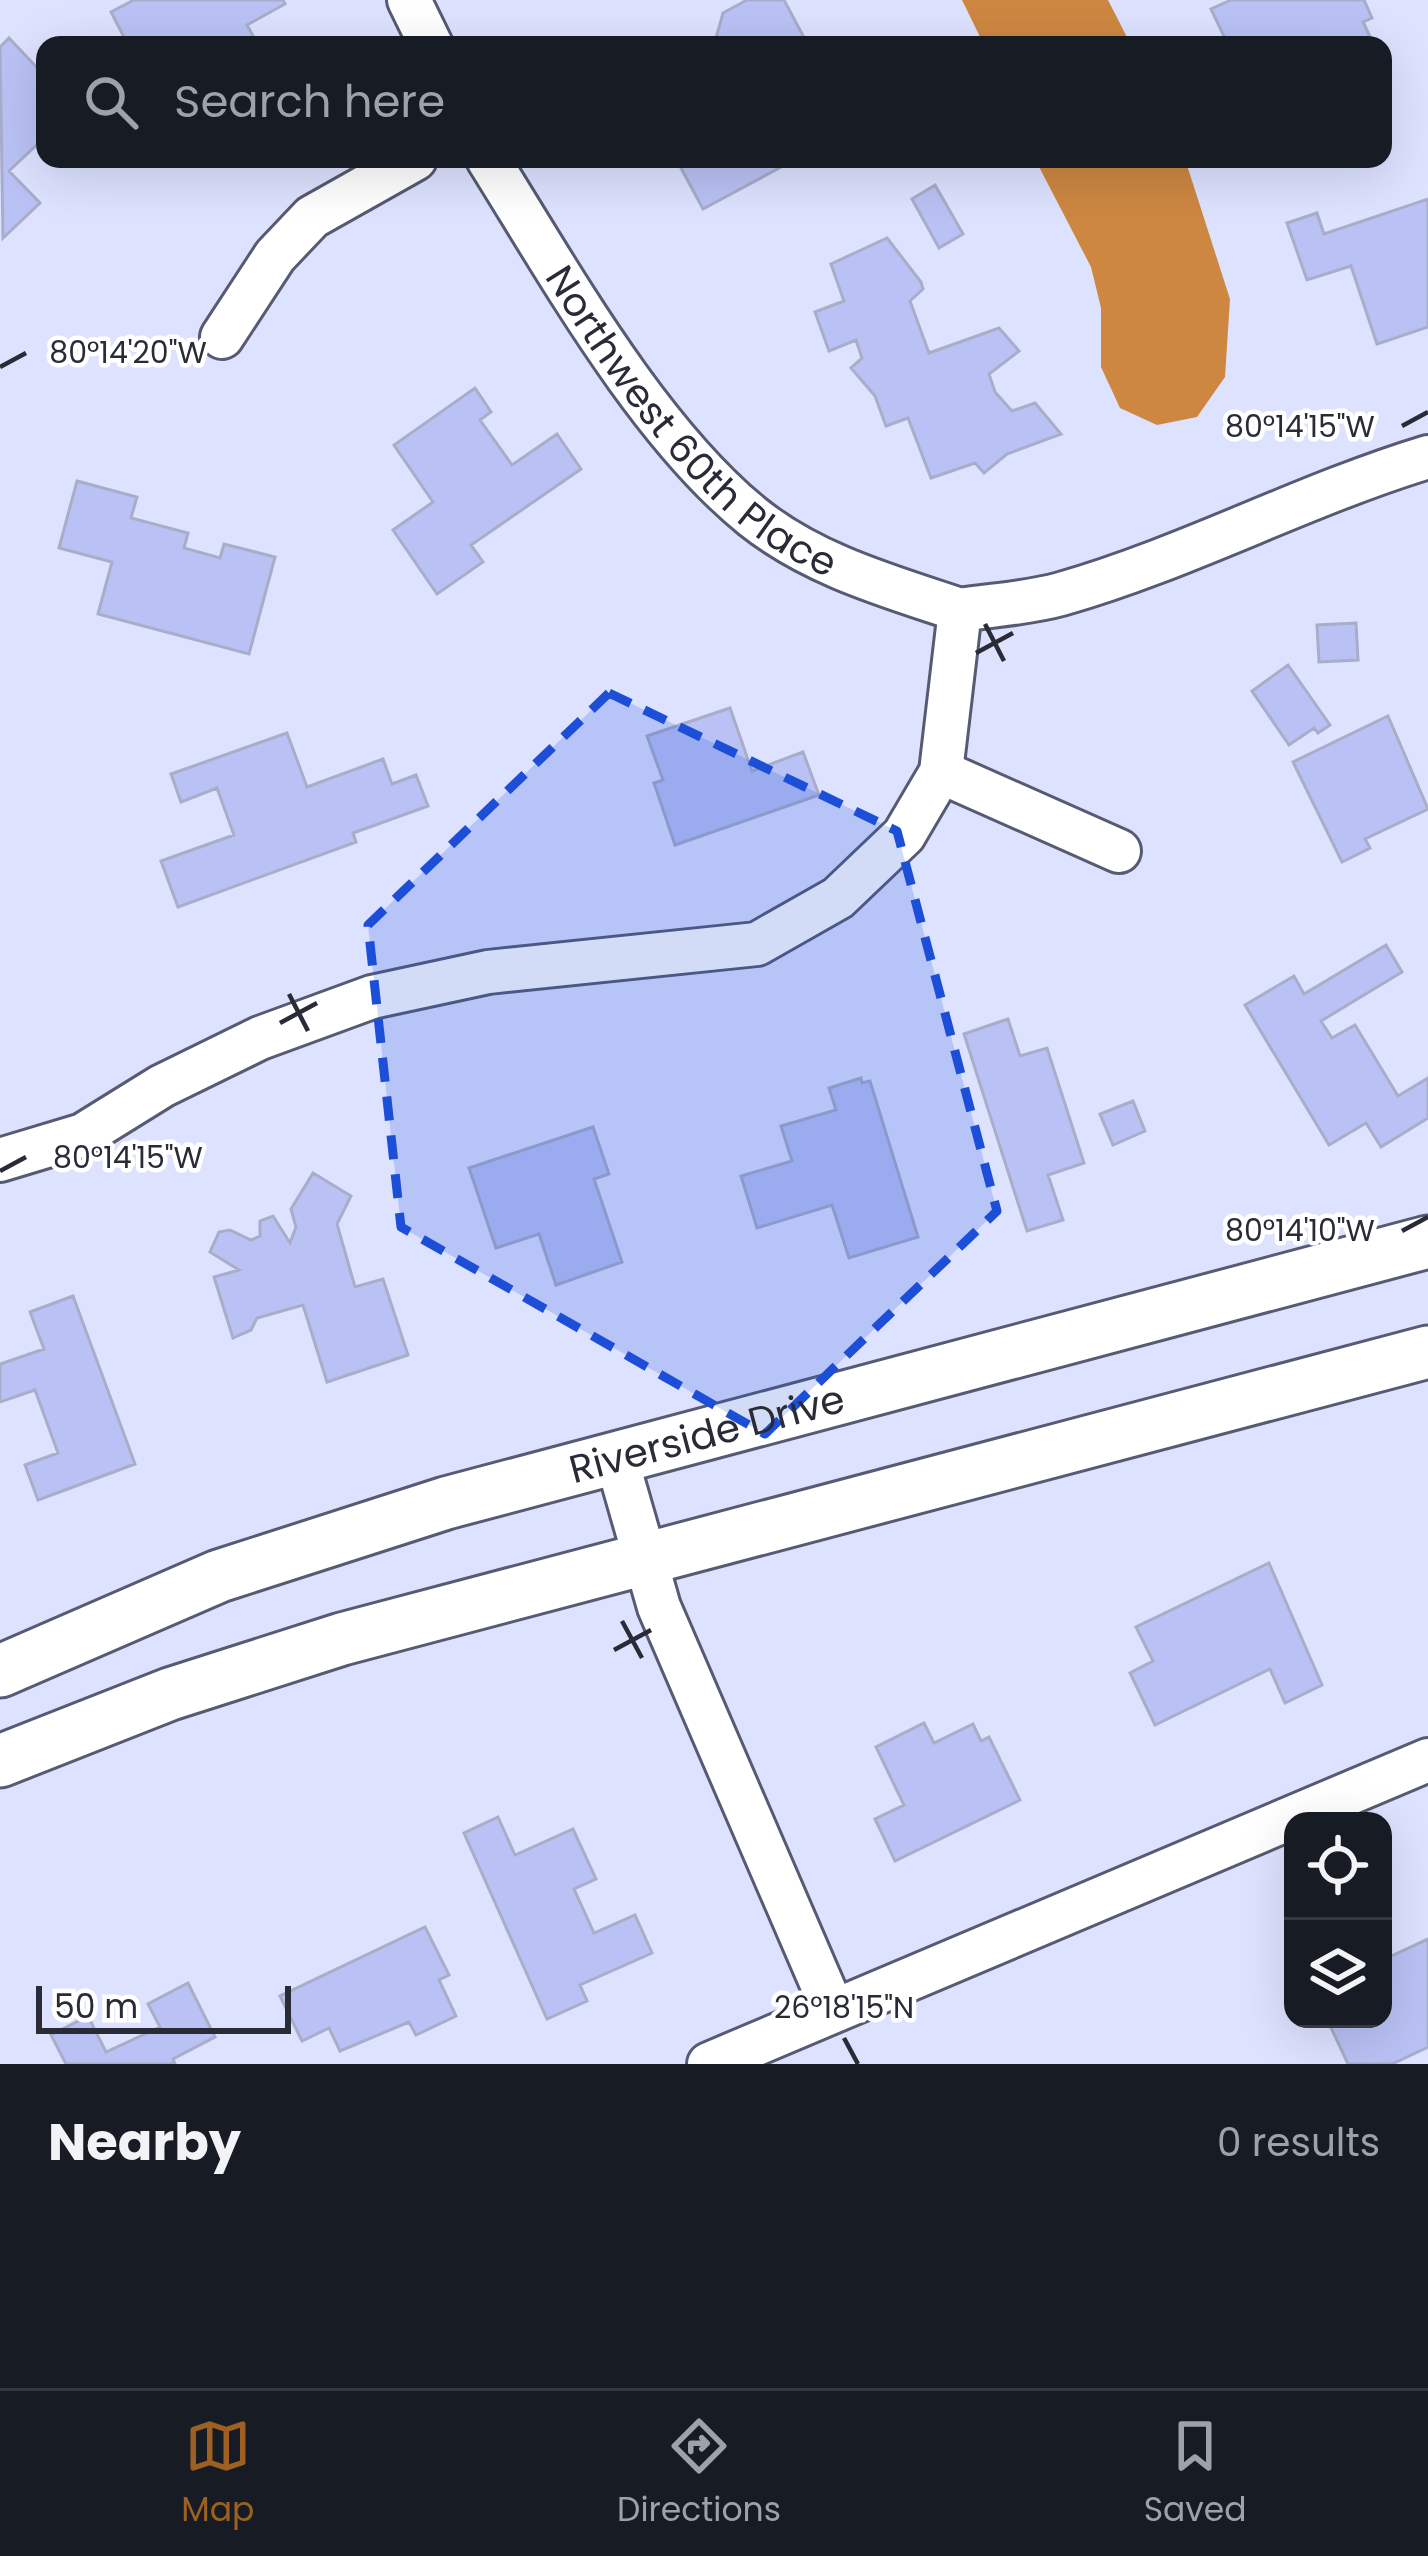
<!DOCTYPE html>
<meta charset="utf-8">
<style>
:root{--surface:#171b24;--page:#242831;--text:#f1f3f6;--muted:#9ea1a6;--line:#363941;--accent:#9c6122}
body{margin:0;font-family:Poppins,sans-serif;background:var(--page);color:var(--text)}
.controls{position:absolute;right:36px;bottom:36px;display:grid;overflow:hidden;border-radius:24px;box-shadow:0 12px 48px #0002}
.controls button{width:108px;height:108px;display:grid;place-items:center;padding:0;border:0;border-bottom:3px solid var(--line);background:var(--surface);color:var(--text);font:60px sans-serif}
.scale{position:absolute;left:36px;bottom:30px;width:255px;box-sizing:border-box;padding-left:12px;border:6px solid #292b36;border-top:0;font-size:33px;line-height:42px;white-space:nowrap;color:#292b36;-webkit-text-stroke:9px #fff;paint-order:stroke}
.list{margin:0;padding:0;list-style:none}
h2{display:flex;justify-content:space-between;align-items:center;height:156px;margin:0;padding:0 48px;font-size:51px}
h2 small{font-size:39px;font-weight:400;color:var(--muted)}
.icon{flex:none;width:66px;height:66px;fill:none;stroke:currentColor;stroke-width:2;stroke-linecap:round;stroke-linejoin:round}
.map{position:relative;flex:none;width:1428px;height:2064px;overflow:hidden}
.search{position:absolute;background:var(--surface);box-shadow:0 12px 48px #0002;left:36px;right:36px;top:36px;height:132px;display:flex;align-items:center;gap:30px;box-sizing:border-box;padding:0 42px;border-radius:24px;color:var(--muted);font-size:45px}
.sheet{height:324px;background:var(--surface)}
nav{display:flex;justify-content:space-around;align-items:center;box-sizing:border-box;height:168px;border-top:3px solid var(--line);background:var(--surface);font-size:33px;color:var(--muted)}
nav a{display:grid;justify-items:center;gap:6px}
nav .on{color:var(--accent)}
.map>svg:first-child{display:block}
.water{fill:#cd8741}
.building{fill:#bac2f5;stroke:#a8adc8;stroke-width:3}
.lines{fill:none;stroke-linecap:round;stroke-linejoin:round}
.minor-casing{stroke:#565a72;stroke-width:48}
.tertiary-casing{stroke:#565a72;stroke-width:57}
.minor{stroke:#fff;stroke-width:42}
.tertiary{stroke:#fff;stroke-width:51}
.marked{fill:#1d4ed8;fill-opacity:0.2;stroke:#1d4ed8;stroke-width:9;stroke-dasharray:24 15;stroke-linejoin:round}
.ticks{fill:none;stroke:#292b36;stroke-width:4.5}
.labels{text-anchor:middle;stroke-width:9;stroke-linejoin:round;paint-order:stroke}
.street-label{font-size:39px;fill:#292b36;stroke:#fff}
.ticks-label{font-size:30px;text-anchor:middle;fill:#292b36;stroke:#fff;stroke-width:9;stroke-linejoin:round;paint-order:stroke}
</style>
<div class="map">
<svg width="1428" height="2064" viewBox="0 0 1428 2064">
<rect width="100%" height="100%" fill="#dde2ff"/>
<path class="water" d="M962,0H1108L1131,45H984Z
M1035,159H1185L1230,299L1225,377L1197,417L1157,425L1120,408L1101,367V308L1091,267Z"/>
<path class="building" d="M134,0H283L285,4L247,25L258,45H128L111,12Z
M747,0H784L808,45H714L723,13Z
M1231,0H1364L1372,18L1363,22L1374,45H1228L1211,9Z
M9,38L45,76V137L9,171L40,203L3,238L0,47Z
M698,159H796L703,209L681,168Z
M935,185L963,234L939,248L912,199Z
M1428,199V327L1377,344L1351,266L1307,280L1287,223L1317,213L1324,234Z
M887,238L921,282L923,289L910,301L929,353L999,328L1019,351L989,374L995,392L1012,411L1035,403L1061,434L1007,454L984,473L975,463L931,478L908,418L886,426L875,396L851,368L862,358L856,340L829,351L815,312L844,301L831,264Z
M475,388L491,412L480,420L512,465L557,434L581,469L471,545L483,562L437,594L393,530L433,502L394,445Z
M77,481L137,497L131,518L188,533L184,548L220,558L224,544L275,557L249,654L98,614L112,562L59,548Z
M1356,623L1358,660L1319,662L1317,625Z
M1288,665L1330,725L1318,733L1314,728L1289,745L1252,691Z
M730,708L752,771L803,752L819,795L675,845L654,783L663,780L647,736Z
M1388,716L1428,809L1365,839L1370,848L1342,862L1293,762Z
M287,733L307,787L383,759L392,784L416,775L428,806L353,833L356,842L178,907L161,861L234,835L217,788L181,802L171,774Z
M1386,945L1402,972L1321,1021L1332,1038L1355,1025L1398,1096L1428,1078V1118L1381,1147L1366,1123L1329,1145L1245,1005L1294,976L1304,994Z
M1008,1019L1020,1056L1047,1048L1084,1163L1048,1175L1063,1220L1027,1231L964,1034Z
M861,1078L862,1083L870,1081L918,1237L849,1258L832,1205L757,1228L741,1176L792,1161L781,1126L836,1110L829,1088Z
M1133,1101L1145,1131L1113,1145L1100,1114Z
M593,1127L609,1174L594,1179L622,1262L556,1285L539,1234L496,1248L469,1168Z
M313,1173L351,1196L337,1224L355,1287L383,1279L408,1355L327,1382L303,1305L257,1318L251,1330L233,1338L214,1277L239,1270L210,1252L219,1232L230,1230L251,1240L260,1236V1221L273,1216L290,1243L296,1227L291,1209Z
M73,1296L135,1464L38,1500L25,1465L58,1453L35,1390L0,1402V1364L44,1349L30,1312Z
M1269,1563L1322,1685L1285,1703L1270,1669L1155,1725L1130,1673L1153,1661L1136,1627Z
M924,1723L934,1743L973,1724L981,1741L989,1737L1020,1800L895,1861L875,1819L904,1805L876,1747Z
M498,1817L515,1855L573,1829L596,1879L574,1889L594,1933L635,1915L652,1953L580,1985L587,2001L547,2019L464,1833Z
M425,1927L449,1975L439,1980L456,2016L416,2035L409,2022L340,2051L329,2028L302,2041L280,1996Z
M1428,1939V2047L1392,2064H1348L1327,2019H1383V1960Z
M188,1983L215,2037L173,2059L175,2064H66L51,2035L88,2016L106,2052L160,2027L148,2004Z"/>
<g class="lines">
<defs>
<g id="minor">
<path d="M409,0L431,45"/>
<path id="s1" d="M488,159C560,274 647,431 753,517C813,565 888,586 960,610"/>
<path d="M222,337L275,256L312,217L415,159"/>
<path d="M941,772L1119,851"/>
<path d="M0,1160L83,1135L162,1086L260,1038L372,997L488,972L757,944L838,898L904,835L941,772L960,610C993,605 1029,603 1061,594C1187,558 1303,495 1428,457"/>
<path d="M616,1457L659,1607L833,2010"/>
<path d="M709,2064L1428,1760"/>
</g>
<g id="tertiary">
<path id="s2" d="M0,1671L219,1576L446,1503L1428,1242"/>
<path d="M0,1761L170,1694L342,1639L1428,1352"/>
</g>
</defs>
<use href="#minor" class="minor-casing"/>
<use href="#tertiary" class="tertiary-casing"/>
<use href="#minor" class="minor"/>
<use href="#tertiary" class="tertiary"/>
</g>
<path class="marked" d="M609,693L897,831L997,1211L765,1434L401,1227L368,925Z"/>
<path class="ticks" d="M0,367L26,353M1402,426L1428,412M985,624L1004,661M976,653L1013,633M289,994L308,1031M280,1023L317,1003M0,1171L26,1157M1402,1231L1428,1217M622,1621L642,1658M614,1650L651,1630M844,2038L858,2064"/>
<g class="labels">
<g class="street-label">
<text dy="14" stroke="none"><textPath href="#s1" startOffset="336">Northwest 60th Place</textPath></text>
<text dy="14" stroke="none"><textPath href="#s2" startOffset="747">Riverside Drive</textPath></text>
</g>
</g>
<g class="ticks-label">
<text x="128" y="363">80°14'20"W</text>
<text x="1300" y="437">80°14'15"W</text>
<text x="128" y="1168">80°14'15"W</text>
<text x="1300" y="1241">80°14'10"W</text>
<text x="844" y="2018">26°18'15"N</text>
</g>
</svg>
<div class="controls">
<button><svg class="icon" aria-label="locate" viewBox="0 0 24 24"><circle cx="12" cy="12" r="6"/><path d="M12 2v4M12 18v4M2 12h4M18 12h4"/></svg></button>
<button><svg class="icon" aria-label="layers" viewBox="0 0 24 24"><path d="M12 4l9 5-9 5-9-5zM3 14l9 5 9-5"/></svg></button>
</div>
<div class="scale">50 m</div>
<div class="search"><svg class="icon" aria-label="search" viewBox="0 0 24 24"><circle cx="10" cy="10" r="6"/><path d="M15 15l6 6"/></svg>Search here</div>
</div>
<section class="sheet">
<h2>Nearby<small>0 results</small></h2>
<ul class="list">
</ul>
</section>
<nav>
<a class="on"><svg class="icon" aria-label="map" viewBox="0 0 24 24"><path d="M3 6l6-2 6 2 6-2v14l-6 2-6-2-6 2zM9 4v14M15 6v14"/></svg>Map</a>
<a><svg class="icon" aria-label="directions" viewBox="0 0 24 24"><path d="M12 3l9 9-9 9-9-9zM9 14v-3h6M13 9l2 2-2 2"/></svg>Directions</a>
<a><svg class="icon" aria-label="saved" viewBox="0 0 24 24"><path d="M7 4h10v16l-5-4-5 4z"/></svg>Saved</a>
</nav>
